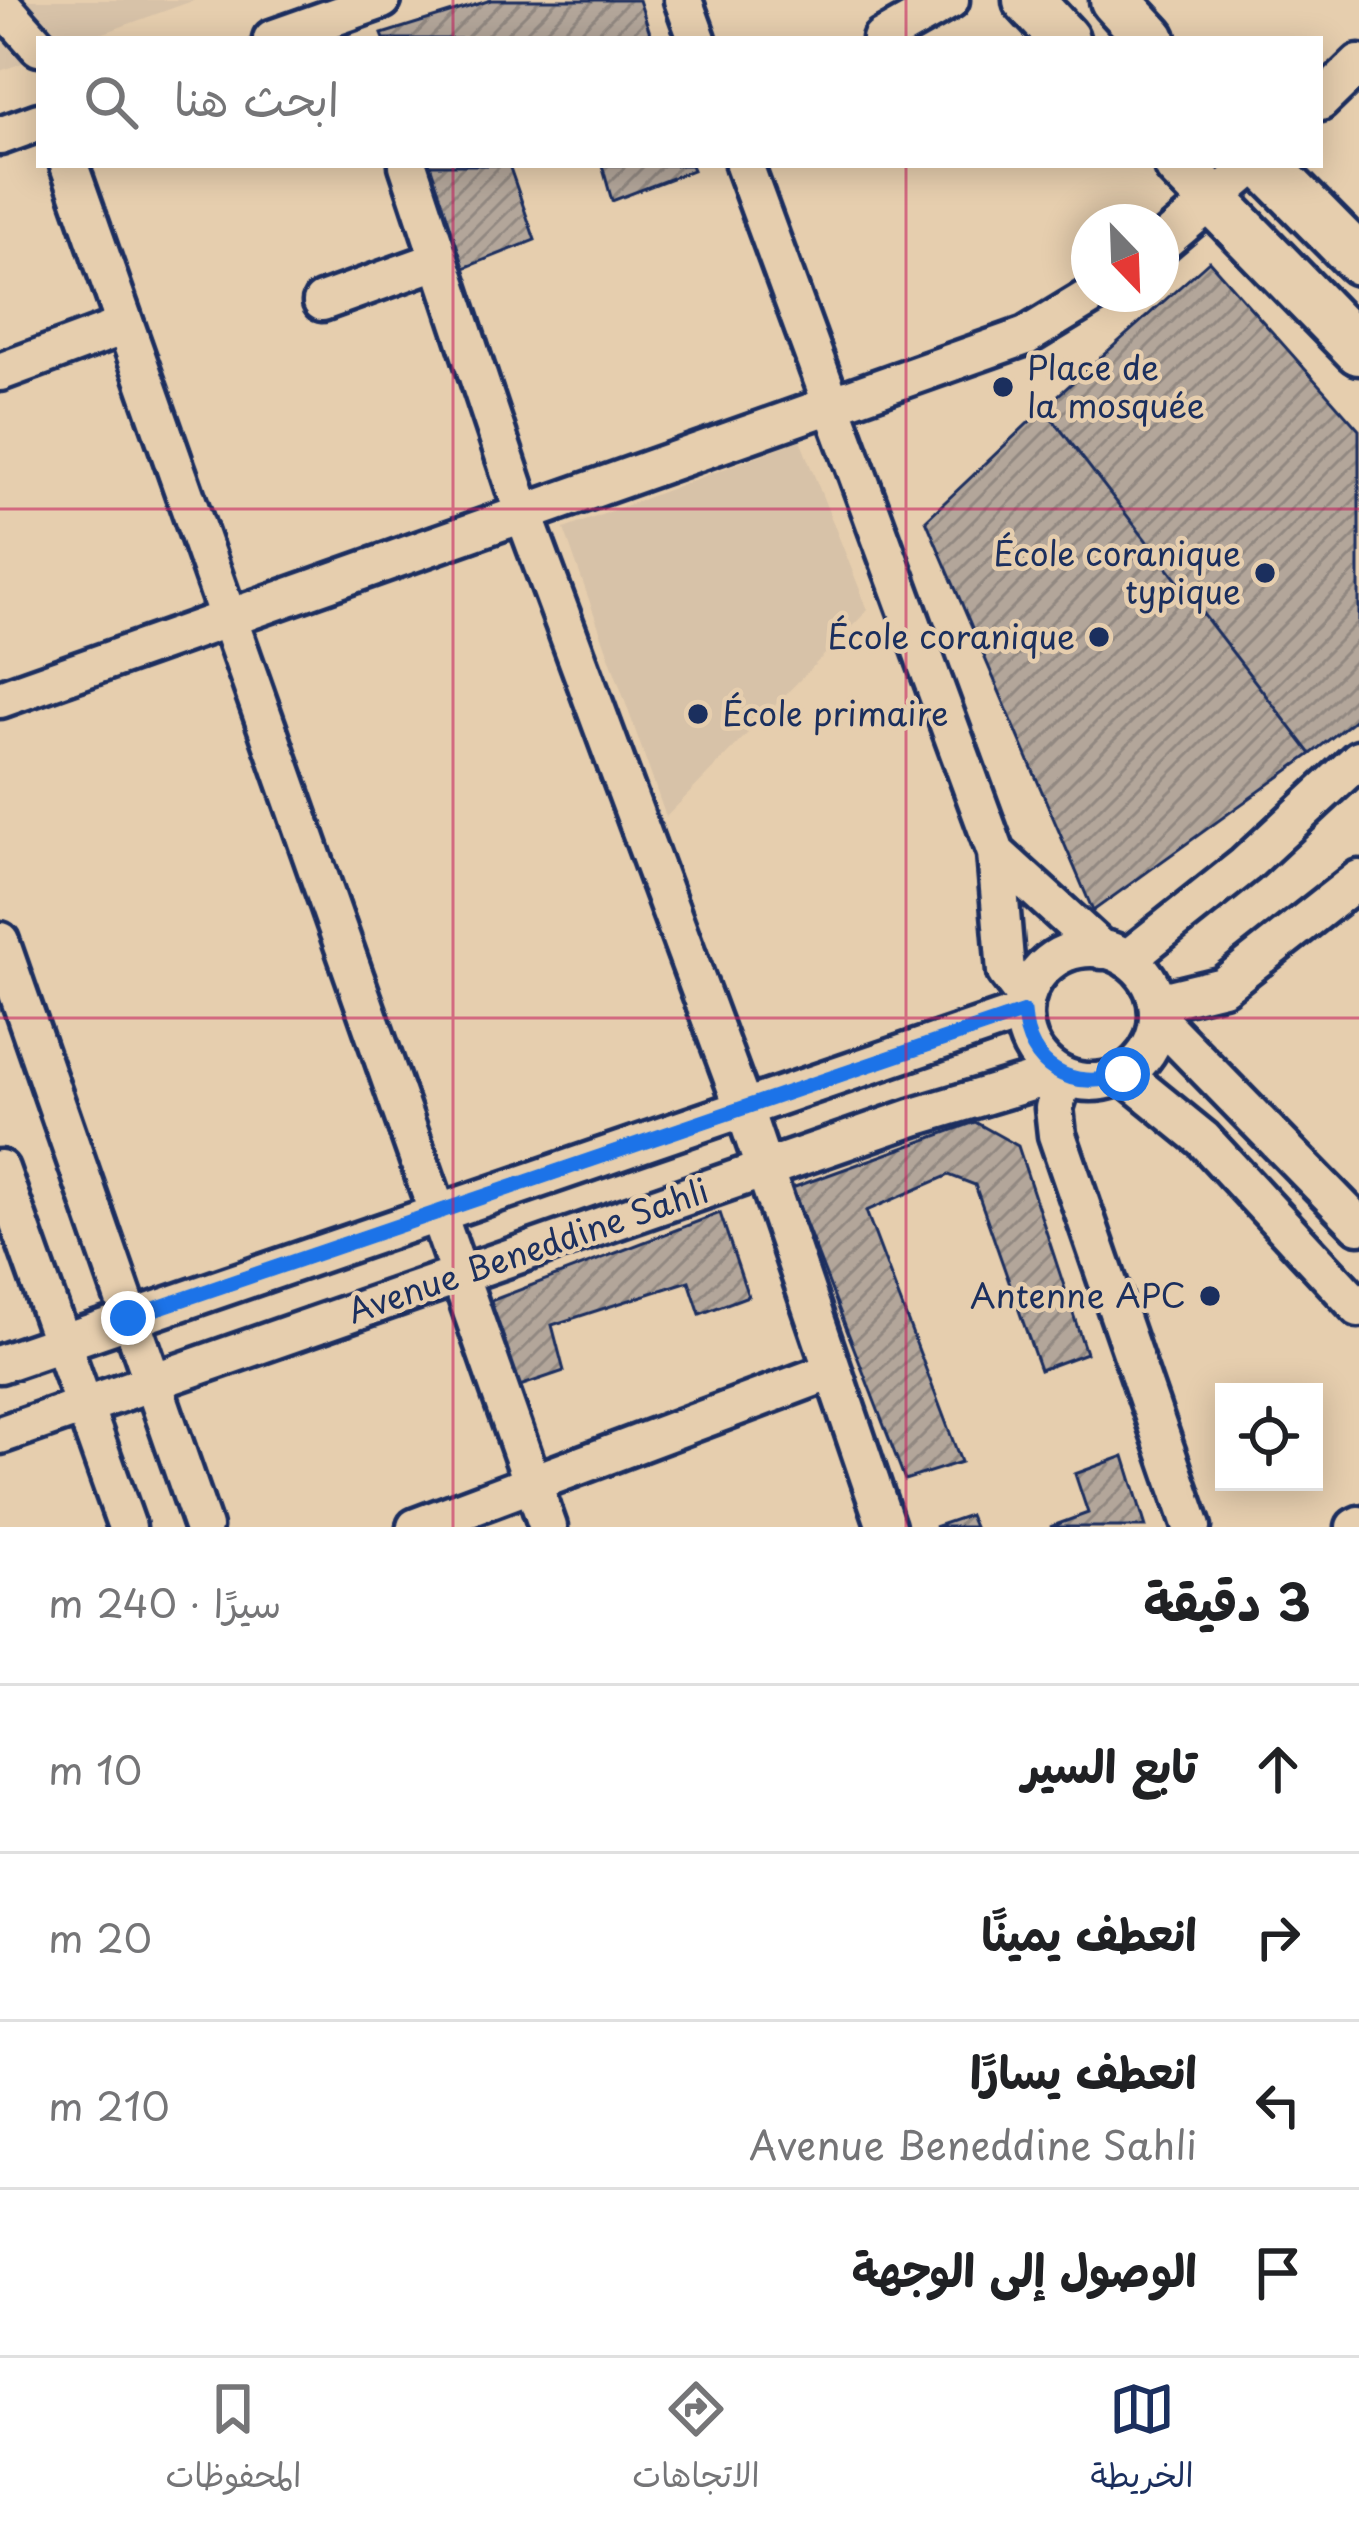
<!DOCTYPE html>
<html lang="ar">
<meta charset="utf-8">
<style>
:root{--surface:#fff;--page:#f6f6f6;--text:#202124;--muted:#757577;--line:#e0e0e0;--accent:#1b2f5e}
body{margin:0;font-family:"Playpen Sans","Playpen Sans Arabic",sans-serif;background:var(--page);color:var(--text);direction:rtl}
.controls{position:absolute;right:36px;bottom:36px;display:grid;overflow:hidden;border-radius:0px;box-shadow:0 6px 30px #0003}
.controls button{width:108px;height:108px;display:grid;place-items:center;padding:0;border:0;border-bottom:3px solid var(--line);background:var(--surface);color:var(--text);font:60px sans-serif}
.compass{position:absolute;left:1071px;top:204px;width:108px;height:108px;border-radius:50%;background:var(--surface);box-shadow:0 6px 30px #0003;rotate:157deg}
.stop{position:absolute;width:36px;height:36px;margin:-27px;border:9px solid #1a73e8;border-radius:50%;background:#fff}
.stop.end{background:#1a73e8;border-color:#fff;box-shadow:0 3px 12px #0008}
.list{margin:0;padding:0;list-style:none}
h2{display:flex;justify-content:space-between;align-items:center;height:156px;margin:0;padding:0 48px;font-size:51px}
h2 small{font-size:39px;font-weight:400;color:var(--muted)}
.list li{display:grid;grid-template-columns:78px 1fr auto;gap:36px;align-items:center;box-sizing:border-box;height:168px;padding:0 48px;border-top:3px solid var(--line)}
.list b{display:block;font-size:45px;white-space:nowrap}
.list p{margin:0;font-size:39px;white-space:nowrap;color:var(--muted)}
.list em{font-size:39px;font-style:normal;color:var(--muted)}
.icon{flex:none;width:66px;height:66px;fill:none;stroke:currentColor;stroke-width:2;stroke-linecap:round;stroke-linejoin:round}
.map{position:relative;flex:none;width:1359px;height:1527px;overflow:hidden;direction:ltr}
.search{position:absolute;background:var(--surface);box-shadow:0 6px 30px #0003;left:36px;right:36px;top:36px;height:132px;display:flex;align-items:center;gap:30px;box-sizing:border-box;padding:0 42px;border-radius:0px;color:var(--muted);font-size:45px}
.sheet{height:828px;background:var(--surface)}
nav{display:flex;justify-content:space-around;align-items:center;box-sizing:border-box;height:168px;border-top:3px solid var(--line);background:var(--surface);font-size:33px;color:var(--muted)}
nav a{display:grid;justify-items:center;gap:6px}
nav .on{color:var(--accent)}
.map>svg:first-child{display:block}
.built{fill:#d7c2a8}
.building{fill:url(#building-hatch);stroke:#1b2f5e;stroke-width:3}
.lines{fill:none;stroke-linecap:round;stroke-linejoin:round}
.minor-casing{stroke:#1b2f5e;stroke-width:45}
.major-casing{stroke:#1b2f5e;stroke-width:57}
.minor{stroke:#e6ceae;stroke-width:36}
.major{stroke:#e6ceae;stroke-width:48}
.route{stroke:#1a73e8;stroke-width:15}
.grid{fill:none;stroke:#c2185b;stroke-width:3;stroke-opacity:0.55}
.poi-dot{fill:#1b2f5e;stroke:#e6ceae;stroke-width:4.5}
.labels{text-anchor:middle;stroke-width:9;stroke-linejoin:round;paint-order:stroke}
.poi-label{font-size:33px;fill:#1b2f5e;stroke:#e6ceae;text-anchor:end}
.street-label{font-size:33px;fill:#1b2f5e;stroke:#e6ceae}
</style>
<div class="map">
<svg width="1359" height="1527" viewBox="0 0 1359 1527">
<defs>
<pattern id="building-hatch" width="6" height="6" patternUnits="userSpaceOnUse" patternTransform="scale(3)"><rect width="6" height="6" fill="#b3a69a"/><path d="M-1 1l2-2M0 6l6-6M5 7l2-2" fill="none" stroke="#918881"/></pattern>
</defs>
<rect width="100%" height="100%" fill="#e6ceae"/>
<filter id="ink" filterUnits="userSpaceOnUse"><feTurbulence type="fractalNoise" baseFrequency=".00833" numOctaves="2"/><feDisplacementMap in="SourceGraphic" scale="24" xChannelSelector="R" yChannelSelector="G"/><feConvolveMatrix kernelMatrix="1 2 1 2 8 2 1 2 1" color-interpolation-filters="sRGB"/></filter>
<g filter="url(#ink)">
<path class="built" d="M0,0H195L87,39H39V57L0,71Z
M800,440L868,610L666,817L564,529Z"/>
<path class="building" d="M491,0H639L652,39H384L382,34Z
M428,165H509L535,240L464,268Z
M602,165H691L693,170L612,201Z
M1209,261L1359,430V716L1311,754L1044,408Z
M1044,408L1311,754L1093,911L926,520Z
M975,1122L1018,1146L1086,1353L1040,1370L975,1185L949,1175L866,1211L961,1462L905,1480L792,1188Z
M720,1213L748,1296L700,1314L689,1281L552,1325L564,1371L514,1388L488,1302Z
M1124,1456L1146,1527H1050L1088,1513L1075,1474Z
M969,1515L974,1527H934Z"/>
<g class="lines">
<defs>
<path id="minor" d="M683,0L697,39
M0,3L39,47
M272,39L382,0
M881,39L950,0
M1320,102L1359,64
M0,136L39,122
M69,165L548,1527
M408,165L523,512L743,1106L886,1527
M744,165L996,853L1006,972L1026,998
M1161,244L1254,165
M322,302L439,260
M0,372L124,326
M0,699L1026,336L1095,294
M996,853L1102,950
M0,941L203,1527
M1024 1015a67 67 0 1 1 134 0a67 67 0 1 1-134 0Z
M1127,959L1245,865L1359,759
M1157,1002L1223,986L1359,879
M1158,1019L1359,1225
M1123,1074L1203,1139L1359,1308
M1064,1077L1054,1108L1057,1135L1192,1527
M0,1169L127,1527
M0,1364L1024,1012
M0,1435L914,1117L1058,1074
M416,1527L829,1372
M1355,1527L1359,1525"/>
<path id="major" d="M1028,0L1064,39
M1115,0L1151,39
M1179,165L1359,350
M1265,165L1359,260"/>
</defs>
<use href="#minor" class="minor-casing"/>
<use href="#major" class="major-casing"/>
<use href="#minor" class="minor"/>
<use href="#major" class="major"/>
</g>
</g>
<g class="lines" filter="url(#ink)">
<path class="route" d="M128,1318L1024,1012C1027,1067 1073,1093 1123,1074"/>
</g>
<path class="grid" d="M453,0V39M906,0V39M453,165V1527M906,165V1527M0,509H1359M0,1018H1359"/>
<g class="poi-dot">
<circle cx="1003" cy="387" r="12"/>
<circle cx="1265" cy="573" r="12"/>
<circle cx="1099" cy="637" r="12"/>
<circle cx="698" cy="714" r="12"/>
<circle cx="1210" cy="1296" r="12"/>
</g>
<g class="labels">
<g class="poi-label">
<text x="1027" y="380" text-anchor="start">Place de<tspan x="1027" dy="38">la mosquée</tspan></text>
<text x="1241" y="566">École coranique<tspan x="1241" dy="38">typique</tspan></text>
<text x="1075" y="649">École coranique</text>
<text x="722" y="726" text-anchor="start">École primaire</text>
<text x="1186" y="1308">Antenne APC</text>
</g>
<g class="street-label">
<text transform="translate(528 1251) rotate(-19)" y="12">Avenue Beneddine Sahli</text>
</g>
</g>
</svg>
<div class="controls">
<button><svg class="icon" aria-label="locate" viewBox="0 0 24 24"><circle cx="12" cy="12" r="6"/><path d="M12 2v4M12 18v4M2 12h4M18 12h4"/></svg></button>
</div>
<svg class="compass" viewBox="-18 -18 36 36"><path d="M0-13l5 13h-10z" fill="#e53935"/><path d="M0 13l5-13h-10z" fill="#757577"/></svg>
<div class="stop" style="left:1123px;top:1074px"></div>
<div class="stop end" style="left:128px;top:1318px"></div>
<div class="search"><svg class="icon" aria-label="search" viewBox="0 0 24 24"><circle cx="10" cy="10" r="6"/><path d="M15 15l6 6"/></svg>ابحث هنا</div>
</div>
<section class="sheet">
<h2>3 دقيقة<small>سيرًا · 240 m</small></h2>
<ul class="list">
<li><svg class="icon" aria-label="ahead" viewBox="0 0 24 24"><path d="M12 20V5M6 11l6-6 6 6"/></svg><div><b>تابع السير</b></div><em>10 m</em></li>
<li><svg class="icon" aria-label="right" viewBox="0 0 24 24"><path d="M7 20v-9h11M14 6l5 5-5 5"/></svg><div><b>انعطف يمينًا</b></div><em>20 m</em></li>
<li><svg class="icon" aria-label="left" viewBox="0 0 24 24"><path d="M17 20v-9H6M10 6l-5 5 5 5"/></svg><div><b>انعطف يسارًا</b><p>Avenue Beneddine Sahli</p></div><em>210 m</em></li>
<li><svg class="icon" aria-label="arrive" viewBox="0 0 24 24"><path d="M6 21V4h12l-3 4 3 4H6"/></svg><div><b>الوصول إلى الوجهة</b></div></li>
</ul>
</section>
<nav>
<a class="on"><svg class="icon" aria-label="map" viewBox="0 0 24 24"><path d="M3 6l6-2 6 2 6-2v14l-6 2-6-2-6 2zM9 4v14M15 6v14"/></svg>الخريطة</a>
<a><svg class="icon" aria-label="directions" viewBox="0 0 24 24"><path d="M12 3l9 9-9 9-9-9zM9 14v-3h6M13 9l2 2-2 2"/></svg>الاتجاهات</a>
<a><svg class="icon" aria-label="saved" viewBox="0 0 24 24"><path d="M7 4h10v16l-5-4-5 4z"/></svg>المحفوظات</a>
</nav>
